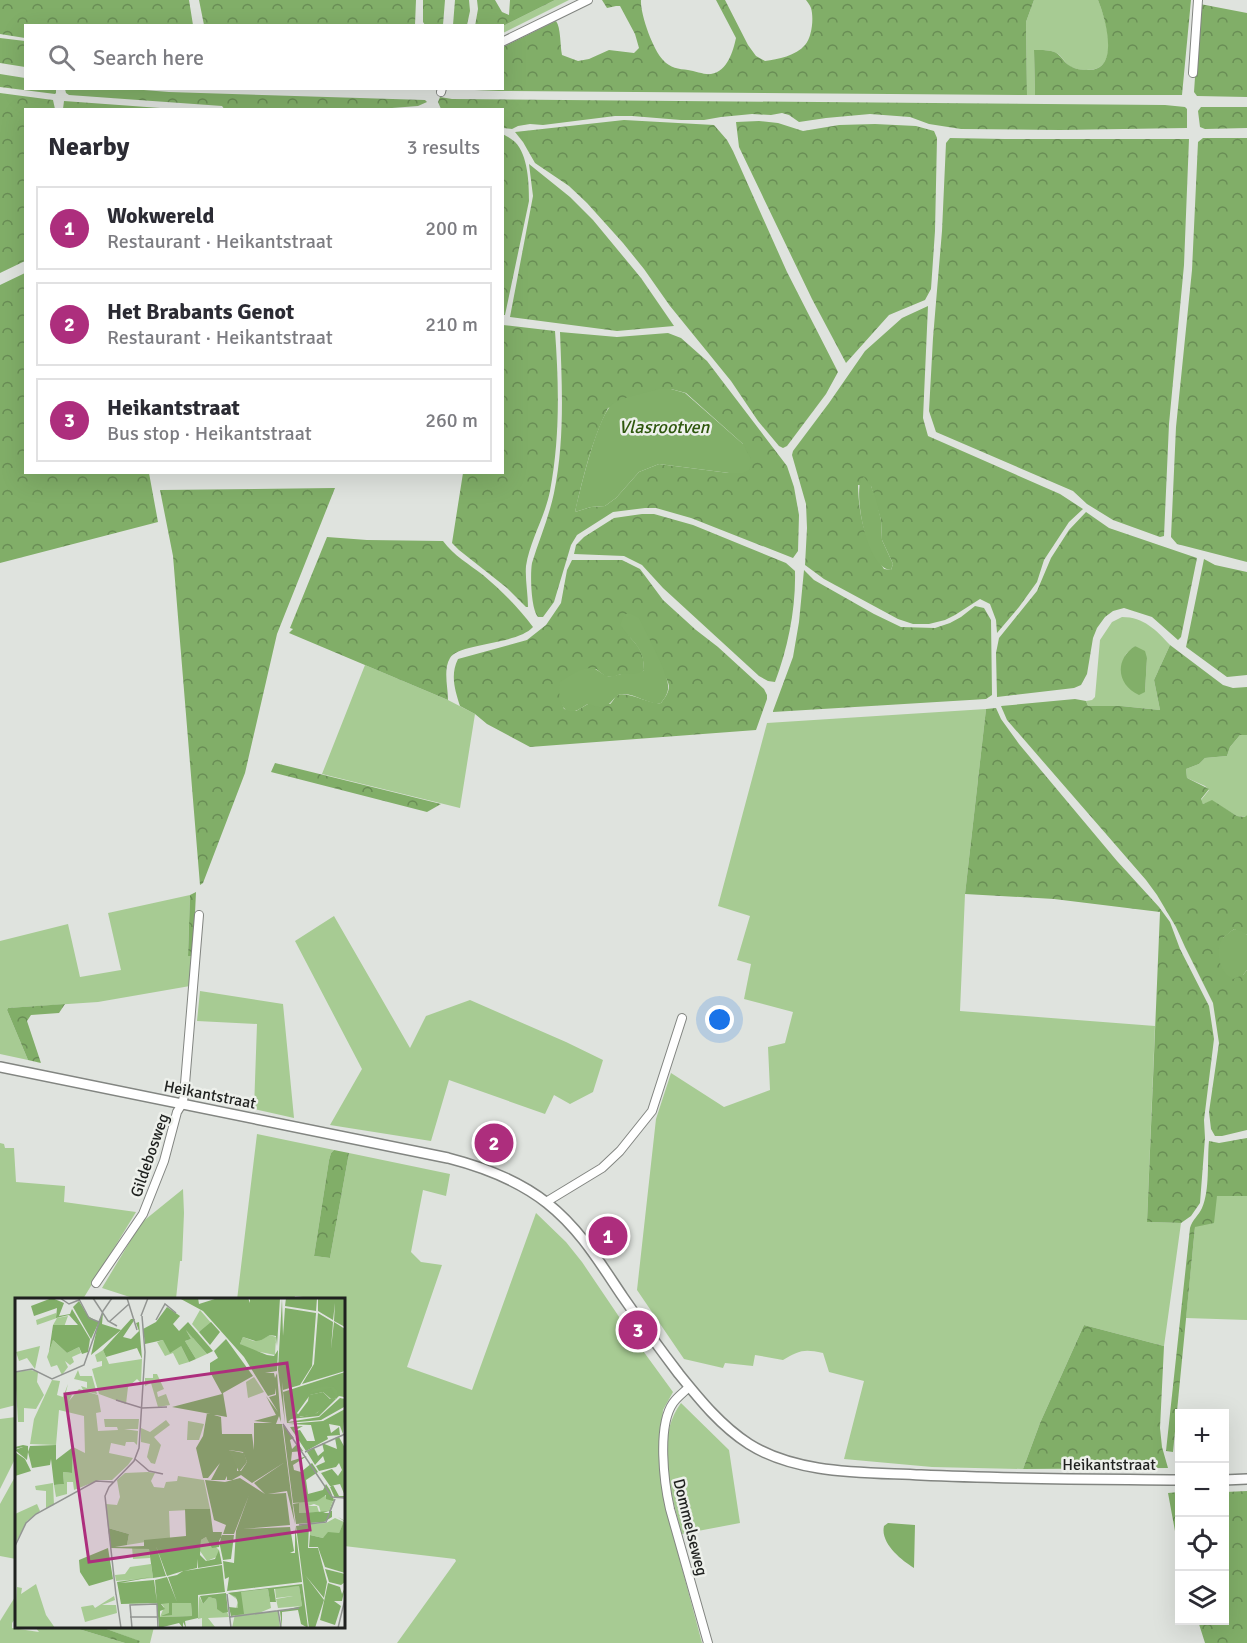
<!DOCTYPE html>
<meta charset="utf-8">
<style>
:root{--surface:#fff;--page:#f2f2f3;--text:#2b2b33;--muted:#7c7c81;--line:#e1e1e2;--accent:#ad2e7d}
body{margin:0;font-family:Signika,sans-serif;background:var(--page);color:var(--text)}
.controls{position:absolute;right:18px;bottom:18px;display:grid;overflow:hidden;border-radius:0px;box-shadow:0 6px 24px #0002}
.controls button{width:54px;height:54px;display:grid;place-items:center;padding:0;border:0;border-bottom:2px solid var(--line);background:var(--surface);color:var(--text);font:30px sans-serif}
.you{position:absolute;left:720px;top:1020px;width:21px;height:21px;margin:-15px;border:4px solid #fff;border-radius:50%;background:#1a73e8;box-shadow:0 0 0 9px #1a73e833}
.badge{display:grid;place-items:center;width:39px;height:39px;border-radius:50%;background:var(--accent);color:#fff;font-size:20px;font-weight:700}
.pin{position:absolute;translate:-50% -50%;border:3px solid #fff;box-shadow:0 2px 6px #0006}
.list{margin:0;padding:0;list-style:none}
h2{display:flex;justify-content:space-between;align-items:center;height:78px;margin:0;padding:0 24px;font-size:26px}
h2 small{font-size:20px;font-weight:400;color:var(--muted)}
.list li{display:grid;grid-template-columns:39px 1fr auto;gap:18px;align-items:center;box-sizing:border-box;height:84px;margin:0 12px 12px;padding:0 12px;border:2px solid var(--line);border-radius:0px}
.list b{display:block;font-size:22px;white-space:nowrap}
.list p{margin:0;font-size:20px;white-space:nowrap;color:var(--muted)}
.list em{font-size:20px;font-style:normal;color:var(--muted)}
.icon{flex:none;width:33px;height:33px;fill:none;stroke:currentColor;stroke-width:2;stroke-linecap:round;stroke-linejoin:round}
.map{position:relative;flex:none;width:1247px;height:1643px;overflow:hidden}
.search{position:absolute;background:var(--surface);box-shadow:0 6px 24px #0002;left:24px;top:24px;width:480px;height:66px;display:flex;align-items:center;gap:15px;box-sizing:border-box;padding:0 21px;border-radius:0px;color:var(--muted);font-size:22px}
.panel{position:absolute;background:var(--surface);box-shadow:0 6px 24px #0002;left:24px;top:108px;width:480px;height:366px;border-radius:0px}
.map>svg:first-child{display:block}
.green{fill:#a7cb93;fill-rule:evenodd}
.forest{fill:url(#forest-crowns);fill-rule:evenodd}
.water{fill:#82af69}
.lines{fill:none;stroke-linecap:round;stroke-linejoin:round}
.minor-casing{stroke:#828581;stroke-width:10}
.tertiary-casing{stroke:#828581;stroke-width:12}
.minor{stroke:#fff;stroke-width:8}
.tertiary{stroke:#fff;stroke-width:9}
.labels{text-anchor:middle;stroke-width:5;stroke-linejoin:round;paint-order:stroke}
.street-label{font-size:16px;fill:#1f211f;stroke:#edf0eb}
.water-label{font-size:18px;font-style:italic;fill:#2e570d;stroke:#edf0eb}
.inset-road{fill:none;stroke:#929592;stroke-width:1.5}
.view{fill:#ad2e7d;fill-opacity:0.15;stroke:#ad2e7d;stroke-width:3}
.inset-edge{fill:none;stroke:#1f211f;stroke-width:3}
</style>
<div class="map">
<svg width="1247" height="1643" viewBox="0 0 1247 1643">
<defs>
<pattern id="forest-crowns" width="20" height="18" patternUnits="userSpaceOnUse" patternTransform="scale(1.5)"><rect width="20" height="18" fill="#81ae68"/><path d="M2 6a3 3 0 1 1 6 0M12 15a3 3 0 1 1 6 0" fill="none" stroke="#698d55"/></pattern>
</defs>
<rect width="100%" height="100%" fill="#dfe3de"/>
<path class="green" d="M555,0H569L503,33V26Z
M1034,0H1098C1105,17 1119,62 1095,69C1088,71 1078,70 1071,67C1065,64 1063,57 1058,54C1051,49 1042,50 1034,50L1035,95H1027L1026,22Z
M1122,617C1144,617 1156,630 1170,645L1154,680L1160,710L1121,706H1088L1086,701L1092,700L1095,697L1100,640L1112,622ZM1135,646L1147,658L1145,692L1123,661L1126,654Z
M365,665L448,700L475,714L460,808L322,774Z
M986,709L965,894L960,1011L1155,1026L1147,1222L1181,1223L1164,1346L1084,1325L1040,1423L1023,1469L932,1467L844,1459L864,1381L829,1372L823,1353C804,1349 800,1350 783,1360L755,1355L753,1366L725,1363L723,1368L684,1359L637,1290L656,1119L671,1073L724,1107L770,1090L768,1047L785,1043L793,1012L744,999L751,964L737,960L750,916L718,906L767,723Z
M1240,735H1247V815L1246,817L1237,816L1212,801L1203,804L1201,800L1209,790L1205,786L1187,778L1186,769L1199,764L1205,758L1227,756L1230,747Z
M190,895L188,955L193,956L190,986L98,1002L8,1008L7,1010L28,1060L0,1054V941L68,924L80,977L121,970L108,913Z
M334,916L410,1048L426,1016L470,1000L566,1042L603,1060L593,1092L570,1104L554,1095L545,1114L449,1080L431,1141L330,1125L362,1069L295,941Z
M200,991L283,1004L294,1118L254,1109L257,1024L197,1021Z
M257,1134L334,1150L331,1153L329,1160L314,1256L330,1258L349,1153L450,1174L446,1196L423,1190L411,1252L421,1262L442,1265L407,1367L472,1390L536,1213L566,1242L582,1262L630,1333L673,1392L663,1410L659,1458L661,1483L668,1516L702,1643H397L456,1561L455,1559L344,1546V1300L319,1299L295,1296L294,1299L237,1300Z
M0,1143L4,1144L5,1148H14L16,1182L65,1186L64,1202L136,1212L83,1299L16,1300V1405L0,1409Z
M183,1189L184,1213L182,1261H180L176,1299H136L102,1288L141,1223Z
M1217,1196H1247V1320L1186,1318L1195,1227Z
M681,1403L729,1450L740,1523L682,1534C671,1495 654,1439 681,1403Z
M16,1417V1457L0,1489V1419Z
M16,1475V1559L0,1556V1504Z
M15,1597H16V1618L12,1623V1628L39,1632L35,1627H72L125,1643H0V1621Z
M101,1627H154L150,1643H139V1641Z"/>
<path class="forest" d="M0,0H189L193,25L26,26L25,38L0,34Z
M199,0H416L415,25H204Z
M423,0H445L443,25H425L423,22Z
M455,0H469L470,11L467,25H453Z
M477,0H495L502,12L509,15L510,0H555L503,26H475L478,9Z
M602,0H641C640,14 653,50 663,60C670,68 679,69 688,70C695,71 705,75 711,74C728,71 733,51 736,38L716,0H725L748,45L756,56L765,61C778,59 796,56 805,45C812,37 814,18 811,8C810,5 808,3 806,0H1034L1026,22L1027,95L499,91L450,89L502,88L503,47L556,21C561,28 560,45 562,55L578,61L589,59L609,50L634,53L639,48L635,34L620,6H616L607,8Z
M1098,0H1191L1182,95H1035L1034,50C1043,50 1054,49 1060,56C1063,59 1066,64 1070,66C1075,69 1082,70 1088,70C1121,71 1105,17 1098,0Z
M1200,4L1247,13V97L1197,96L1194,92Z
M0,38L25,41V67L0,63Z
M0,74L25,78L26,88L56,89V93L55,94L0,87Z
M131,89L169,92L425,100L427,102L418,106L366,110H225L222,106L69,95L66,93L65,89Z
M0,93L53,100L55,109L26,110L25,261L0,273Z
M440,97L452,99L1165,105L1185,107L1187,109V128L1060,130L961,129L929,124L910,117L870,114L826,118L799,122L789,115L782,113L771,115L752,114L721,117L704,120H681L632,116H615L543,125L530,124L518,126L512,129L503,128L502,110L441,109L438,102Z
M64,101L174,109H63Z
M1201,107H1247V128L1205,129L1200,127L1198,111Z
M624,120L714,125L727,140L733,151L787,272L838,372L826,394L787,446L783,448L779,446L758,421L731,381L670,306L644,269L623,243L587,203L569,186L535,163L523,142L515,132Z
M759,121L778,123L803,131L839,125L875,124L916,126L934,131L937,138L935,231L931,289L925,300L889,315L846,363L812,299L739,147L736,122Z
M503,134C506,136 512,139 515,142C528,155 529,183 529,201L505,315H502Z
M950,138L1005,139H1189L1184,265L1169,424L1164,536L1160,537L1113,520L1087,504L1073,491L936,432L929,411L933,338L942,231L946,143Z
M1203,138H1247V562L1177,544L1171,537L1176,427L1192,270L1198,142Z
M529,164L570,197L593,220L641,278L674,326L617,331L510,317L533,196Z
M25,273L26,472L149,473L158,522L0,563V285Z
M928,306L923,418L928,436L1060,494L1083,509L1069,522L1044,560L1037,582L1019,607L997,633L996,620L990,604L980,599L955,615L945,620L929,624H913L898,619L824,579L805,565L807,528L806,504L792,455L793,451L829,403L865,351L902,318ZM858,485L871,486L881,520L882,540L893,564L891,570L884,569C865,541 859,519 858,485Z
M503,325L555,331C559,385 560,439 550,491C545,517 530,540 526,566C525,579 528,594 528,607H526L507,588L459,550L452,543L463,473L502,472Z
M560,332L617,337L668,333L681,338L707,361L787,466L794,487L799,515L798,551L793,558L691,518L656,508H645L613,512L577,535L571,545L554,602L543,617H538C531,609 530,574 532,563C539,540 549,517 554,493C565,440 562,386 560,332ZM671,389L686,393L743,444V473H729L659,464L639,472L616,498L605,506L591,507L575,512C583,477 592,440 608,408Z
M335,488L277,634L245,773L203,883L200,885L173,556L160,490Z
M1086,512L1109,528L1197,558L1181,637L1178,640L1152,617L1124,608L1113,611L1105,617L1097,628L1093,638L1087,674L1081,685L1074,688L997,697L996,653L999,638L1037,591L1051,558L1069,530Z
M642,514H654L693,525L786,563L795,571C796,608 788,648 775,682L768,681L759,676L663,588L642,565L624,556L574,554L576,545L584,537L614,518Z
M327,537L367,540L443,541C454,556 469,564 483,575C501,590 519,608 533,627C517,645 458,643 450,658C443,669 448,688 448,700L289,633L293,629L290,628Z
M1204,559L1215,565L1247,572V675L1227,677L1186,647Z
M572,560H622L640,569L663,600L696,630L718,647L764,689L767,695V699L756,730L530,747L487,724L475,714L460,706C455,690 450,675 458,659L527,640L546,625L561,603L567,570ZM627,634C637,645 668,673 669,686C669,692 665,698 661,703C648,705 627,689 616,696C616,696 611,704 610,704H588L576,711L564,709L562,703L596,669L605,676L613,677L621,674H640L644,670C644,652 639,647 627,634Z
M804,570L814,580L874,614L901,627L935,628L950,623L961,617L975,606L984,608L991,620L992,695L986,699L773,712V711L793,657L799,622Z
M1170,645L1223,685L1233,688L1247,687V735H1240L1230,747L1227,756L1205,758L1199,764L1186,769L1187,778L1209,789L1201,799L1203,804L1212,800L1237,816L1245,817L1247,815V935L1234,929L1223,938L1243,975L1247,970V1130L1222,1136H1215L1211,1129L1209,1112L1219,1043L1213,1003L1185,947L1176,927L1157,895L1146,880L1007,720L1001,706L1075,699L1086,701L1088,706H1121L1160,710L1154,680Z
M996,708L1001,719L1019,744L1117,861L1159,907L1170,922L1180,949L1209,1006L1214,1039L1204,1120L1205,1138L1200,1203L1191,1216L1181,1223L1147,1222L1160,912L1054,899L965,894L986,709Z
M275,763L441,804L427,812L271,772Z
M196,892L193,956H188L190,895Z
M65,1004L59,1013L31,1015L27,1021L41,1063L28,1060L7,1010L8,1008Z
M1247,1138V1196H1217L1214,1223L1195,1227L1173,1452L1166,1451L1190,1228C1192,1220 1199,1215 1202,1208C1210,1190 1207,1161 1209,1141L1219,1143Z
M334,1150L349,1153L330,1258L314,1256L329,1160L331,1153Z
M1084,1325L1164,1346L1160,1428L1162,1447L1168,1468L1023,1469L1040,1423Z
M1247,1491V1643H1205L1198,1621L1224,1620L1225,1492Z
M1179,1492H1180L1179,1553L1168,1493Z
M72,1627H101L140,1641L139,1643H125Z"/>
<path class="water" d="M659,389H671L685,393L743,444L750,457L751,464L749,470L743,473H729L659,464L639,472L616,498L605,506L591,507L575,512C580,491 598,412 614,403C626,396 646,393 659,389Z
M864,477L871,486L876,499L881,520L882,540L893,564L891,570C867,569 854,498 861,479Z
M624,614H631L639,618C646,633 667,671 668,685C669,692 665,698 661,703C647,705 636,693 622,694C613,695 612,706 602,707C598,708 593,705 588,704C584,706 579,710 575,711C559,715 558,692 560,682C568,677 580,668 590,668C597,668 601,674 607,676C613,677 616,675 621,674C630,673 637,676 644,670C644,648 633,642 620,625Z
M1135,646L1145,651L1147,658L1145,692L1139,695C1117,685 1114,660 1135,646Z
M1234,929L1242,931L1247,935V970L1243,975L1233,979C1219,973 1215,952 1222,939C1225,935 1230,932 1234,929Z
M888,1523L915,1525L914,1568C901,1560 880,1543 884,1526Z"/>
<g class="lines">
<defs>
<path id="minor" d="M502,42L588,0
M1193,73L1198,0
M441,92L442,88
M546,1202L602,1168L620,1151L652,1111L682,1018
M96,1283L143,1214L164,1161L177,1112L182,1104L184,1096L199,915
M689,1387C684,1392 677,1397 673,1403C657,1426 664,1483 670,1509L708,1643"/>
<path id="tertiary" d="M0,1067L448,1158C483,1167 518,1180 547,1203C580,1229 600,1263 623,1297C641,1323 660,1349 679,1374C700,1400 721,1426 749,1444C798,1475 866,1472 921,1475C1007,1479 1093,1479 1180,1480
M1224,1480L1247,1479"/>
</defs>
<use href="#minor" class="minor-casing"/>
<use href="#tertiary" class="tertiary-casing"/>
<use href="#minor" class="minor"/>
<use href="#tertiary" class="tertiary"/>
</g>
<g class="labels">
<g class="street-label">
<text transform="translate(210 1094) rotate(11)" y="6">Heikantstraat</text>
<text transform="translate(149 1155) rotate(-71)" y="6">Gildebosweg</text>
<text x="1109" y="1470">Heikantstraat</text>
<text transform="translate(691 1527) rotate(76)" y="6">Dommelseweg</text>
</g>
<g class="water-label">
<text x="664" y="433">Vlasrootven</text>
</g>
</g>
<g transform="translate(15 1298)">
<rect width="330" height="330" fill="#dfe3de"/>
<path d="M185,12L197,26L184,34L177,26ZM41,15L42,20L53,18L49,29L38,27L42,20L22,27L21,22ZM171,32L178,38L183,34L178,40L192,56L181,61L170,43L176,41ZM255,37L261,39L260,57L231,51L225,46L228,39L241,44ZM38,42L52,55L64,49L66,55L57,59L59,64L55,67L50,63L53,69L47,77L42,67L36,69L32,59ZM148,42L166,48L174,64L164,67L158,55L150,58L142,44ZM25,48L20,71L12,60L4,63L1,54ZM88,52L94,66L127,61L126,85L122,81L113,89L111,106L84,96L77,71L87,68V63L82,64L80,57ZM16,72L23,74L22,84L29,97L21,111L9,110V124H3L0,74ZM63,72L65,78H77L82,96L69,93L83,97L86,114L81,115L83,133L103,132L102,129H90L89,121H124L123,131H109L123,133L122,147L119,144H111L110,148L96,145L94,155L118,160L113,167L97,182H84L59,192L58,184H52V196L41,199L39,187L49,186L48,174L57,175L58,149L70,155L69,118L44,112L41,147L15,146L19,121L37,82L45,83L42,97L48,99L53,86L51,94L57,97L54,103L64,91L68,92L66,88L72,90V84L59,81ZM138,76H142L149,91L142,94L143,99L151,96L155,107L143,109L136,85L130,88V80H138ZM239,79L249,94L233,100L231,84ZM151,122L155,127L139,139L146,147L140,166L136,165L132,159L135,146L126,144V130L135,134ZM173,123L189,126L184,142H172ZM133,174L140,175L136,183L139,189L149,190L151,184L162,183L163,178L189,182L195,211L154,213L155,240L112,247L114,236L93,230L91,206L102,207L105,199L102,182L110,175ZM38,185L39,207L31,210V193L21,192L20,188ZM308,197L318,202L314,213L306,215L304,208L299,206L293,208H302L304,214L284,215V205L278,206L288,203H302ZM22,206L25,213L12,223L0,246V216ZM320,220L329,224L324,235L308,240L295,237V226L311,225ZM191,239L204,252V258L192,263L185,253L186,242ZM117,249L134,251L135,260L118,261ZM136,266L138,280L101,283L100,277L110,276L115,269ZM21,286L31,317L40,330H2L0,326L2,289L7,290L6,296ZM284,288L287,308L263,310L261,301L278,298L261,300L260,290ZM253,291L256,310L244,315L263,313L265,330H217L223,302L213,295ZM99,298L100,302L87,307H101L102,315L70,324L66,309L78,307L80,310ZM184,298L188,306L194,299L201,301L202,311H211L214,319L193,320L200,329L187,330V320L183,321ZM146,305H154L157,317V305H176L177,318L145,319L149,309Z" fill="#a7cb93"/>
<path d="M37,0L49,5L44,18L55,16L57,11L75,41L73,54L67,56L64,49L52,55L38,42L34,54L38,27H63L54,17L41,20L42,10L19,18L16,8ZM164,0H183L184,6L203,0H233L235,5V0H265L262,48L261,38L255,37L243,44L228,39L225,46L252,57L259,58L263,52L262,73L250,75H259L260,80L262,75L266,124L264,118L261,126H267L280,226L272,193L253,196L271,195L275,227L228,231L275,229L279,253L275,255H280V228L287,284L212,293L214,279L210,281L208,263L219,265L221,233L234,197L219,236H208L211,227L199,222L190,182L210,184L225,180L250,196L239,185L270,164L237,185L226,177L217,182H212V178L210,182H196L205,165L193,180H188L181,150L188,138L192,115L206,119L207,136H237L239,152V125H257L239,123L261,117L251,98L263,114L254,99L261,97V90L260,96L253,98L229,59L188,13ZM214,152L228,154L232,164L226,173H222V162ZM267,0L268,38L270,10L301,15L297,68L285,87L268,92L267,84L270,125L263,72ZM271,0H302L301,13L270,8ZM303,0H330V29L319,23L320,5L318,22L303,13ZM64,3L73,18L83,24L88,15L87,26L106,32L76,57L83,26L76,41L58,9ZM152,9L165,18L158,26L164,33L173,24L198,53L192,56L171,32L176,41L170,43L181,61L174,64L166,48L155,55L148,42L130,46L128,31L141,24ZM303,15L318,24L316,51L319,24L330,31V73L287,86L299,66ZM116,21H120L108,39L116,41L124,33L121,25L124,24L127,61L122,50L91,59L88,52ZM196,24L205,34L195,47L184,34ZM211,41L238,78L208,95L212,119L157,109L207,96L195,74V65L203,60L199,53ZM330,74L329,99L324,98L304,118L276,121L273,124L304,119L325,100L330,101L329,109L306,122L272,125L268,94ZM308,94L316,101L322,100L311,104L302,115L285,119L282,115L295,97ZM330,111L328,136L325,128L314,126L316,135L324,129L325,137L312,138L313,141L291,153L275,129L288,128L279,133L285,132L292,143H300L296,127L273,126L308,123ZM268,127L279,140L275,142L277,151L283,145L288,153L277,154L276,163L292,158L278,167L279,172L286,174L297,165L303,174L291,182L293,196L308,192L311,186L315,192L319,202L314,215H308L314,213L318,203L311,201V197L302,203L278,205ZM330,138L324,139L330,150V199L320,200L315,189L318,187L324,198H330L325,186L315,188L306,175L317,171L323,178L327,172L324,165L321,169L304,173L301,168L310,164L308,158L300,167L292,154L299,150L303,158L309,153L307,145L322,151L320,140ZM41,147V162L58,149L57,175L48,174L49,186L39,187L36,161L35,167L17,170L13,154L12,162L0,152L8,149L0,151V149L8,147L13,148V154L15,148ZM0,154L10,161L16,173L0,178ZM284,205V215L317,213V219L309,224L281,226L278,206ZM170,211H195L198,234H207L204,249L197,250L191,239L186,242L185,257L191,263L200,261L204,252L207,266L183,270V261L182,270L169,273L207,267L210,294L183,297V320L170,323L171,330L168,324V330L164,325L144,330L140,282L152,279L162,304L153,279L162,277L168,273L152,278L141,248L151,278L138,280L134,251L96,250L93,230L114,236L112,247L100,249L129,248V242L171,238ZM154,305V315L146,318L157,317V305H176L177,318L145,319V313L150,311L146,306ZM323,219L330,223V275L310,269L303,249H294L295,237L308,240L313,234L324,235L329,223ZM294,226L293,250H303L312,284L309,300L290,277L309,302L300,330H294L281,228ZM207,237H219L216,261L208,262L204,243ZM93,250L98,281L74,288L65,274L64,262ZM310,271L330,276V284L326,287L314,284ZM137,279L105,285L139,282L142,305L106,306L102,284ZM313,285L325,289L327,296L330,289L327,303H319L326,308L320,327L305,322ZM287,286L293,330L286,326L283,312L267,314V330L265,313L287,308L284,288L259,291L261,304H255L253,291L226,294L229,316L216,318L214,309L223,310V305L221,299L213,295ZM211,295L213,314L208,315L202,311L201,301L194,299L188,306L185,298Z" fill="#81ae68" fill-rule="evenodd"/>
<path d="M256,40L261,44L255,54L227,46Z" fill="#a7cb93"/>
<path d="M309,88L319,89L322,93V99L299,117L281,119L293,103L294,97L308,94L315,101L321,99L316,90L295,95L291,100L293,96L298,91ZM214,152L229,155L232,164L224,174Z" fill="#82af69"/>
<path class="inset-road" d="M45,0L54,6L64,2M78,0L93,23L102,28M112,0L122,32M64,1L74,20L84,24M126,18L133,0M141,22L150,6L161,15M94,24L114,6M0,74L17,71L37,81L69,67L88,13L97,0M101,102L127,110L152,109M268,126L317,199L330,200M290,154L330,136M120,161L134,173L148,176M284,227L311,224L320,201M0,248L11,225L21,216L81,183L98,184M101,296L106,330M212,296L216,330M101,297L90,198L94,189L119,163L124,150L130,54L127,18M263,312L266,330M115,319H143M215,319L284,310M117,330L115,307L142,306L143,330M323,330L330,301"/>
<path class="view" d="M272,65L295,232L74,264L50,96Z"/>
<rect width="330" height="330" class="inset-edge"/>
</g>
</svg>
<div class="controls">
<button>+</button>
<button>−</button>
<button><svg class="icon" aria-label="locate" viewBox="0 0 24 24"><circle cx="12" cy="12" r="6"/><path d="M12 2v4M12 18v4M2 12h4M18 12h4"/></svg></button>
<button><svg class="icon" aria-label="layers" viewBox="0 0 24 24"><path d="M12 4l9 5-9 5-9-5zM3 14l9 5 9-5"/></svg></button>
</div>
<div class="you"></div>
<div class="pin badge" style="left:608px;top:1236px">1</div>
<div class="pin badge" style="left:494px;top:1143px">2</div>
<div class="pin badge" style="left:638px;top:1330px">3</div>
<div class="search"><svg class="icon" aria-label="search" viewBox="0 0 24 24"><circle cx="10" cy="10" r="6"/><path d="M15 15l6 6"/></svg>Search here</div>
<section class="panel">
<h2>Nearby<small>3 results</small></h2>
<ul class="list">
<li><span class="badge">1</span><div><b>Wokwereld</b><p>Restaurant · Heikantstraat</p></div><em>200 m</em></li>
<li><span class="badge">2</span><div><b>Het Brabants Genot</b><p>Restaurant · Heikantstraat</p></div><em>210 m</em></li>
<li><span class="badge">3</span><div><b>Heikantstraat</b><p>Bus stop · Heikantstraat</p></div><em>260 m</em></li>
</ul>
</section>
</div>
